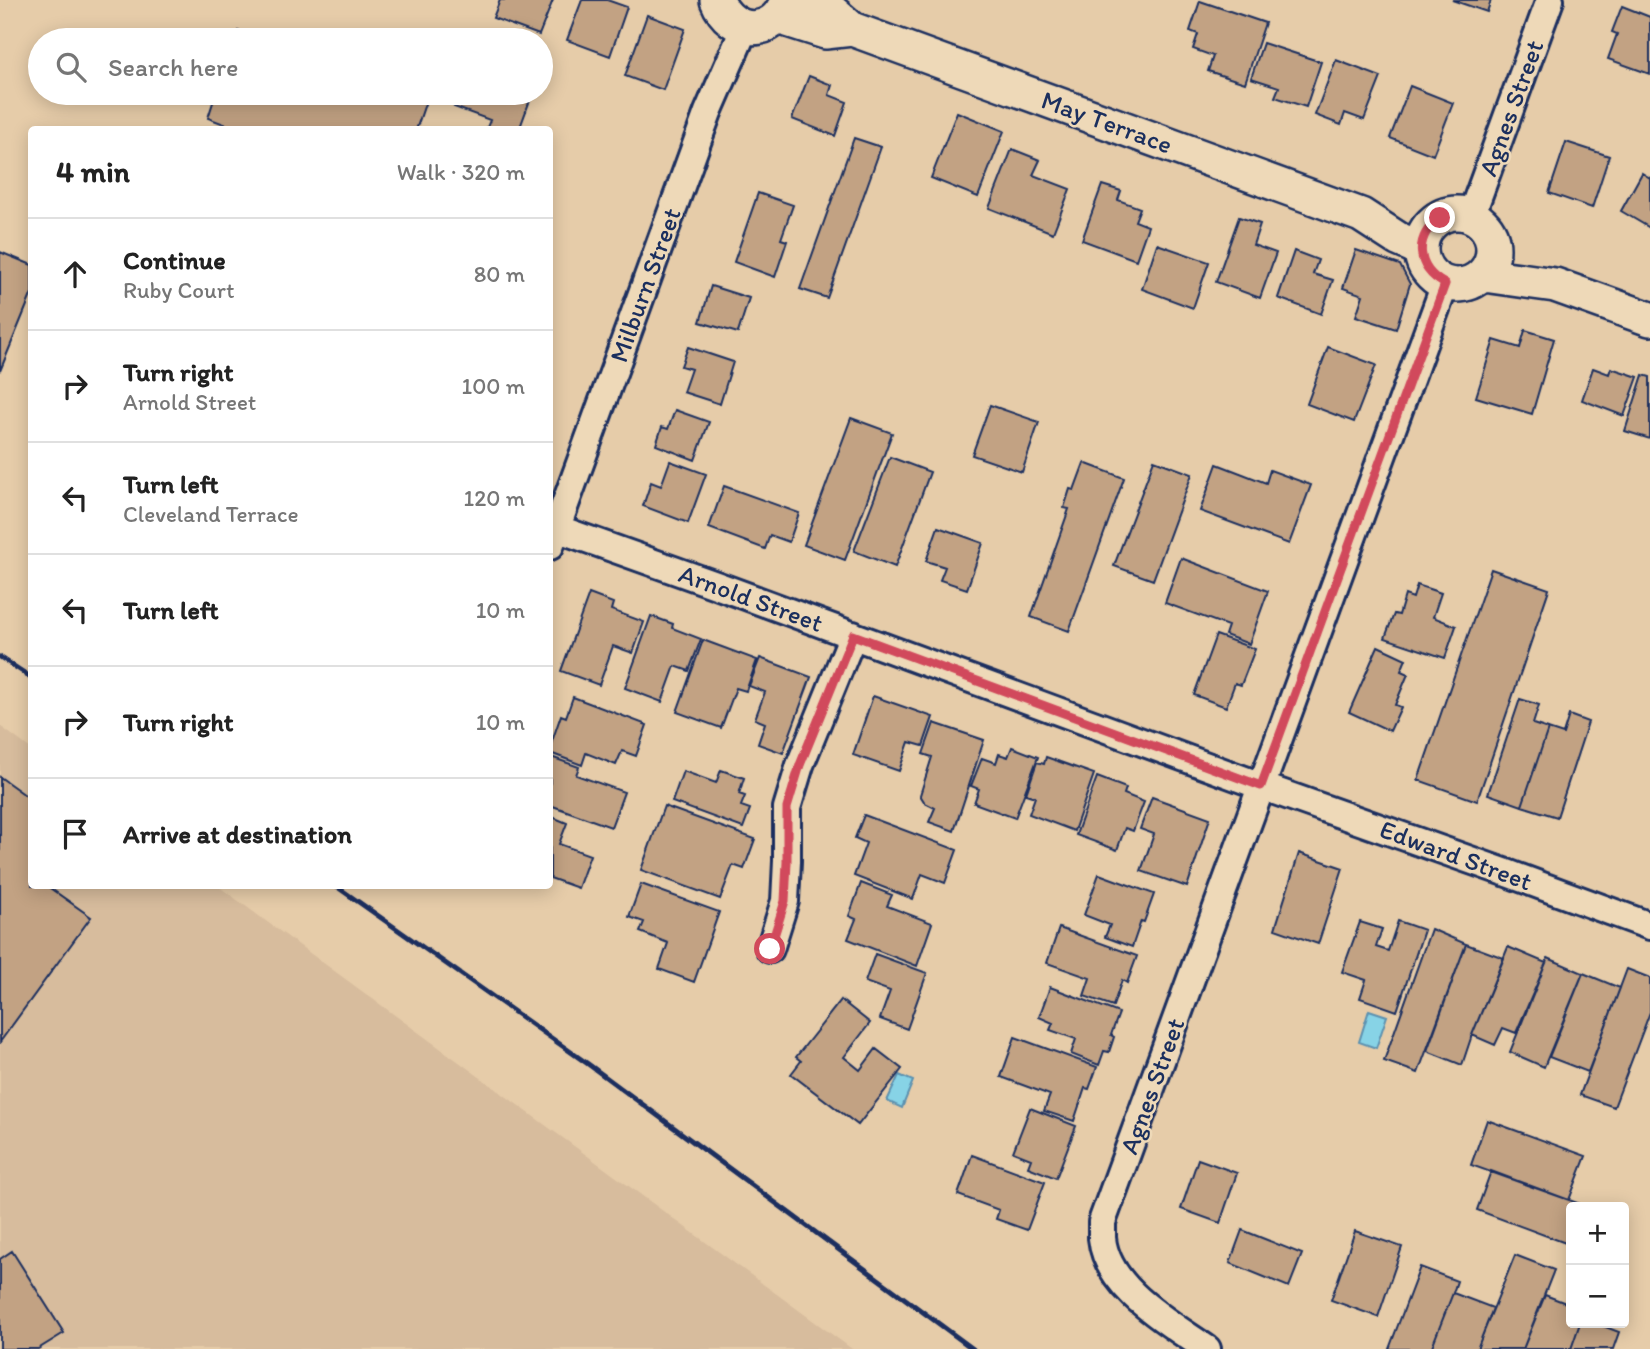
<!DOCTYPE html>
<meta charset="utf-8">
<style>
:root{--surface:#fff;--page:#f6f6f6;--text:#222;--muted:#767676;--line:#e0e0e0}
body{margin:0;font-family:Itim,sans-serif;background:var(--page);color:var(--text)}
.controls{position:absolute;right:21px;bottom:21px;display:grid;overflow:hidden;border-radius:7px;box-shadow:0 4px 18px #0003}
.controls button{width:63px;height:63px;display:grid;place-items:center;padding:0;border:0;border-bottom:2px solid var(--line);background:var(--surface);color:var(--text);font:35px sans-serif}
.stop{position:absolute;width:21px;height:21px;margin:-16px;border:5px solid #d1495b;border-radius:50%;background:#fff}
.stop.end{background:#d1495b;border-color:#fff;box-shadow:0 2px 7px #0008}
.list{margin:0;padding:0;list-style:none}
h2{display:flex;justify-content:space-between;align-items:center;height:91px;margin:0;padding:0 28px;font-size:30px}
h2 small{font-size:23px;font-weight:400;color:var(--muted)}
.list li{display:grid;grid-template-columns:46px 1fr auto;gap:21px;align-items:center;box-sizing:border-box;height:112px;padding:0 28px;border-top:2px solid var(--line)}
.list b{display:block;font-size:26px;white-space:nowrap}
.list p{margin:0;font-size:23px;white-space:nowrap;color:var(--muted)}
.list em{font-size:23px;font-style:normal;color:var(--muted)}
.icon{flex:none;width:38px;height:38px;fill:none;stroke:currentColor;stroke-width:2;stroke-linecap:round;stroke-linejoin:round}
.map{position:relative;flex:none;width:1650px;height:1349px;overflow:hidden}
.search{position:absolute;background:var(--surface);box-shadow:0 4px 18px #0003;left:28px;top:28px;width:525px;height:77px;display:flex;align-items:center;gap:18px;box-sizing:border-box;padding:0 24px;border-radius:38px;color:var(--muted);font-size:26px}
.panel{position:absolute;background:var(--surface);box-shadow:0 4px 18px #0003;left:28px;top:126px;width:525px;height:763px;border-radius:7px}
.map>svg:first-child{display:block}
.built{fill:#d7bc9d}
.water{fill:#87d3e6;stroke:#5c91b0;stroke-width:2}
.building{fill:#c2a283;stroke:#1b2f5e;stroke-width:2}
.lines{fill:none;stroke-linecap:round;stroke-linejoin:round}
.minor-casing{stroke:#1b2f5e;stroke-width:32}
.tertiary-casing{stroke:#1b2f5e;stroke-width:38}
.minor{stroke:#eed9b8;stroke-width:26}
.tertiary{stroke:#eed9b8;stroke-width:33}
.rail{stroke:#1b2f5e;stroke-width:5}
.route{stroke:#d1495b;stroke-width:9}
.labels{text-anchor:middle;stroke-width:5;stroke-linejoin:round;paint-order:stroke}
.street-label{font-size:26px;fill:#1b2f5e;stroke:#eed9b8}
</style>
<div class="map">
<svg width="1650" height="1349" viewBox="0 0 1650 1349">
<rect width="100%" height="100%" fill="#e6cca9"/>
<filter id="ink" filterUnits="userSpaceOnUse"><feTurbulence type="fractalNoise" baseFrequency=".0143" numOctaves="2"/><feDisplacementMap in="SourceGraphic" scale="14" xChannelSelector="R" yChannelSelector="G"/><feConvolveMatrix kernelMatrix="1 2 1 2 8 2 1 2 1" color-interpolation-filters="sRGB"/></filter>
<g filter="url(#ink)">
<path class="built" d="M0,726L31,749L32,886H218L852,1349H0Z"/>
<path class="water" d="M1369,1010L1387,1016L1376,1048L1359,1042Z
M899,1075L913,1081L902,1108L887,1101Z"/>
<path class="building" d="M500,0H553L539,35L493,18Z
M582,0H607L627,7L610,56L567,40Z
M1452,0H1491L1487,12Z
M1200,1L1265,23L1245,83L1208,71L1213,56L1193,49L1198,34L1190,31Z
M1622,6L1650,17V74L1608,59L1617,34L1612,32Z
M647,15L685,29L663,90L625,76Z
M238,31L263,40H235Z
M1263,43L1321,62L1306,107L1275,97L1279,87L1251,78Z
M1336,60L1381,77L1364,120L1345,113L1341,125L1315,115Z
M809,76L832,85L829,95L847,102L835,136L792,119Z
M1410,86L1453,103L1433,155L1390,138Z
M216,93H412L427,98L416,130H240L208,118Z
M459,93H510L530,100L519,130H486L490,120L454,107Z
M957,112L1004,131L978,197L931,178Z
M854,138L881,147L827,298L800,289Z
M1566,142L1609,156L1592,208L1549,193Z
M1012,149L1040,160L1033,175L1070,189L1053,233L989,208Z
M1642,173L1650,178V228L1621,211Z
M1102,185L1121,191L1118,200L1140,208L1135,221L1148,226L1136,260L1082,240Z
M758,193L793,205L781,239L787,241L775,277L734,262Z
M1239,217L1260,224L1253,245L1276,253L1260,298L1216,282Z
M1157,244L1209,262L1193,308L1142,289Z
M1356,250L1400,265L1410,284L1396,329L1356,316L1363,295L1343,288Z
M1294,251L1318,260L1313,274L1333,280L1321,314L1278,298Z
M0,252L32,265V293L0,371Z
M711,286L749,298L738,333L700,322Z
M1525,330L1554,339L1532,414L1476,397L1494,340L1520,348Z
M688,347L733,362L720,404L683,392L691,369L681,366Z
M1328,347L1376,365L1354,422L1307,404Z
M1593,368L1609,374L1611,368L1638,377L1624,416L1582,400Z
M1643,375L1650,377V439L1625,431Z
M990,405L1039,422L1022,472L972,455Z
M675,410L709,422L695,460L656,445L662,427L668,429Z
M851,418L892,433L845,560L804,545Z
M890,457L930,472L895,567L854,551Z
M1154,460L1192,474L1153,580L1114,566Z
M670,461L706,474L688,523L643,506L651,482L661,486Z
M1084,463L1124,478L1069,631L1031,617L1069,509L1064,508L1070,489L1074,490Z
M1217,464L1266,483L1270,470L1311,485L1289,544L1200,511Z
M724,486L799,513L789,542L770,535L765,549L709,528Z
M938,527L983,543L967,589L940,580L945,567L926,561Z
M1181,558L1268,591L1249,644L1225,635L1228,626L1165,603Z
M1491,569L1549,589L1477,801L1418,780Z
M1417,585L1441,593L1433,617L1456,626L1445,658L1385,638L1394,614L1399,615L1405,595L1413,598Z
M589,594L613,603L611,610L644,622L633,653L613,646L599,685L561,671Z
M651,616L673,624L672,628L701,639L689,671L675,666L662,702L625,688Z
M1216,635L1255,649L1241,685L1235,683L1226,707L1194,695Z
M703,640L757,660L746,691L736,688L721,728L677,712Z
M1378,646L1406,659L1401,671L1408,674L1395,705L1401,707L1390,731L1349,712Z
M760,658L811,677L783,753L758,744L765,723L755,719L765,692L749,686Z
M873,696L933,717L923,746L909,742L899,771L853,755Z
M573,697L647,725L636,756L622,751L616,765L586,753L582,765L550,753V747L561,715L566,717Z
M1520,699L1539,705L1533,724L1548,729L1522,806L1488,794Z
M1569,715L1588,722L1557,817L1522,806L1548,729L1563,734Z
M934,723L984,740L954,831L929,822L935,808L925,803L920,795L932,757L923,754Z
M1012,747L1038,757L1015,818L974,803L979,789L971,786L982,758L996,763L999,754L1008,757Z
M551,757L579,767L576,775L624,792L611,827L550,805V762Z
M1046,757L1094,774L1074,831L1029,814L1035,797L1026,794L1037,762L1044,764Z
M721,770L744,778L739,794L745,796L741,806L750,809L743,828L672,802L683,771L716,783Z
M0,777L32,800V886H47L91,917L0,1042Z
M1097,777L1126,788L1124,794L1144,802L1133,831L1125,828L1117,850L1076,835Z
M1152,797L1210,818L1187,887L1141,871L1154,834L1140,829Z
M664,806L755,839L744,869L733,865L720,899L641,870Z
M864,815L957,850L945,883L922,874L913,899L854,876L866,843L855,838Z
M550,816L567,823L559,844L590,855L578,888L550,878Z
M1299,853L1343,868L1318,944L1275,929Z
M1099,874L1154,894L1144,922L1141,921L1132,947L1105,937L1110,925L1084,915Z
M861,883L892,895L887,906L932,923L917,966L848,939L856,919L849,916Z
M641,884L719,912L694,982L659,969L668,943L640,932L644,922L629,917Z
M1398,921L1424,930L1397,1011L1360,998L1366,980L1342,972L1360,922L1382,929L1376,947L1388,951Z
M1059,928L1137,956L1127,983L1122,980L1113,1006L1084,996L1090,978L1047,963Z
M1431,929L1466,944L1418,1073L1384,1061Z
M1466,944L1504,958L1472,1035L1462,1065L1427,1051Z
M1508,947L1546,963L1516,1033L1503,1028L1495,1045L1472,1035Z
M875,954L927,973L907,1029L880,1019L890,991L865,982Z
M1548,958L1583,973L1544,1067L1510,1052Z
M1627,969L1650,978V1012L1614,1107L1580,1095Z
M1583,973L1620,988L1588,1072L1549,1057Z
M1050,987L1119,1013L1111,1035L1114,1037L1109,1052L1104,1051L1099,1065L1071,1054L1076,1039L1050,1030L1053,1023L1039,1017Z
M841,1000L870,1023L844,1057L860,1070L876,1049L902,1069L858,1125L791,1074L801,1061L796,1057Z
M1015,1037L1097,1067L1089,1089L1085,1088L1074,1121L1044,1111L1050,1095L1001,1077Z
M1030,1108L1076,1126L1056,1178L1028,1167L1031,1159L1013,1152Z
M1487,1120L1586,1156L1569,1200L1471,1165Z
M972,1155L1045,1182L1027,1230L996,1219L999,1210L958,1195Z
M1198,1159L1237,1173L1220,1223L1181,1209Z
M1491,1171L1588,1207H1571V1245L1477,1210Z
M1242,1230L1302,1254L1289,1287L1230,1263Z
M1355,1231L1402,1247L1378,1317L1331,1300Z
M12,1251L64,1333L38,1349H0V1259Z
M1515,1255L1554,1270L1523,1349H1477Z
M1420,1267L1457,1281L1453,1293L1431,1349H1389Z
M1453,1293L1493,1308L1477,1349H1431Z
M1545,1295L1571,1305V1323H1580L1571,1349H1523Z
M1580,1323H1595L1619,1332L1613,1349H1571Z"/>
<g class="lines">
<defs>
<path id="minor" d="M1471,216L1550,0
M556,528L716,585L1261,786L1507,873L1650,926
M550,546L708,112L745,27
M770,949L785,901L787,861V808L800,765L853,635
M1207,1349C1170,1323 1107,1289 1102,1238C1102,1233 1102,1227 1102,1222L1445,284"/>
<path id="tertiary" d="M717,0C731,36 774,38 787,0
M808,0L830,10L852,29L1361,215L1398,239L1421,249
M778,17L825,32L852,29
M1421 249a36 36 0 1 1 72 0a36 36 0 1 1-72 0Z
M1484,275L1555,285L1650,319"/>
</defs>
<use href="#minor" class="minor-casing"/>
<use href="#tertiary" class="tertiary-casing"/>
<use href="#minor" class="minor"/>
<use href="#tertiary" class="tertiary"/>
<path class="rail" d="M0,657L32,678
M336,886L588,1064L973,1349"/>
</g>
</g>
<g class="lines" filter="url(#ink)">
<path class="route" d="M770,949L785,901L787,862V808L800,765L853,635L1261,786L1445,284C1416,268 1413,238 1440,218"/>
</g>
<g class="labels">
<g class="street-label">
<text transform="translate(1511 108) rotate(-70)" y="9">Agnes Street</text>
<text transform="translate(1107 122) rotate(20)" y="9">May Terrace</text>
<text transform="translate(645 285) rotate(-70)" y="9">Milburn Street</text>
<text transform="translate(751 598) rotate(20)" y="9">Arnold Street</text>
<text transform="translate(1456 855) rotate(20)" y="9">Edward Street</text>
<text transform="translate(1152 1086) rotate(-70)" y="9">Agnes Street</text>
</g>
</g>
</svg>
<div class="controls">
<button>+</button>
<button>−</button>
</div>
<div class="stop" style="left:770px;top:949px"></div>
<div class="stop end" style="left:1440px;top:218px"></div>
<div class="search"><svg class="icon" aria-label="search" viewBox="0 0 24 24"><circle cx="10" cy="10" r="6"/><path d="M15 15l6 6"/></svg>Search here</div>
<section class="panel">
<h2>4 min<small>Walk · 320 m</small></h2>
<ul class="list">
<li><svg class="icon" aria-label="ahead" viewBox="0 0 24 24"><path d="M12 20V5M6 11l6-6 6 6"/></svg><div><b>Continue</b><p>Ruby Court</p></div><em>80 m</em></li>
<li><svg class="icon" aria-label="right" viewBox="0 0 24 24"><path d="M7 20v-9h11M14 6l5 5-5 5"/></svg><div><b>Turn right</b><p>Arnold Street</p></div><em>100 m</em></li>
<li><svg class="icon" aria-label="left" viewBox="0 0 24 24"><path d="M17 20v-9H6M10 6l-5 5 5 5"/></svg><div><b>Turn left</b><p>Cleveland Terrace</p></div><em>120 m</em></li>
<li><svg class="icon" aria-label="left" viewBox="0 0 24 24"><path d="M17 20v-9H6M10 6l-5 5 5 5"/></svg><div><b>Turn left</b></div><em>10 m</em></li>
<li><svg class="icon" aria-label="right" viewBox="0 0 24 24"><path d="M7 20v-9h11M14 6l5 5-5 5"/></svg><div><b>Turn right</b></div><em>10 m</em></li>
<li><svg class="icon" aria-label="arrive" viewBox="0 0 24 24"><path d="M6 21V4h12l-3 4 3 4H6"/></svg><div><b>Arrive at destination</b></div></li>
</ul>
</section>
</div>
